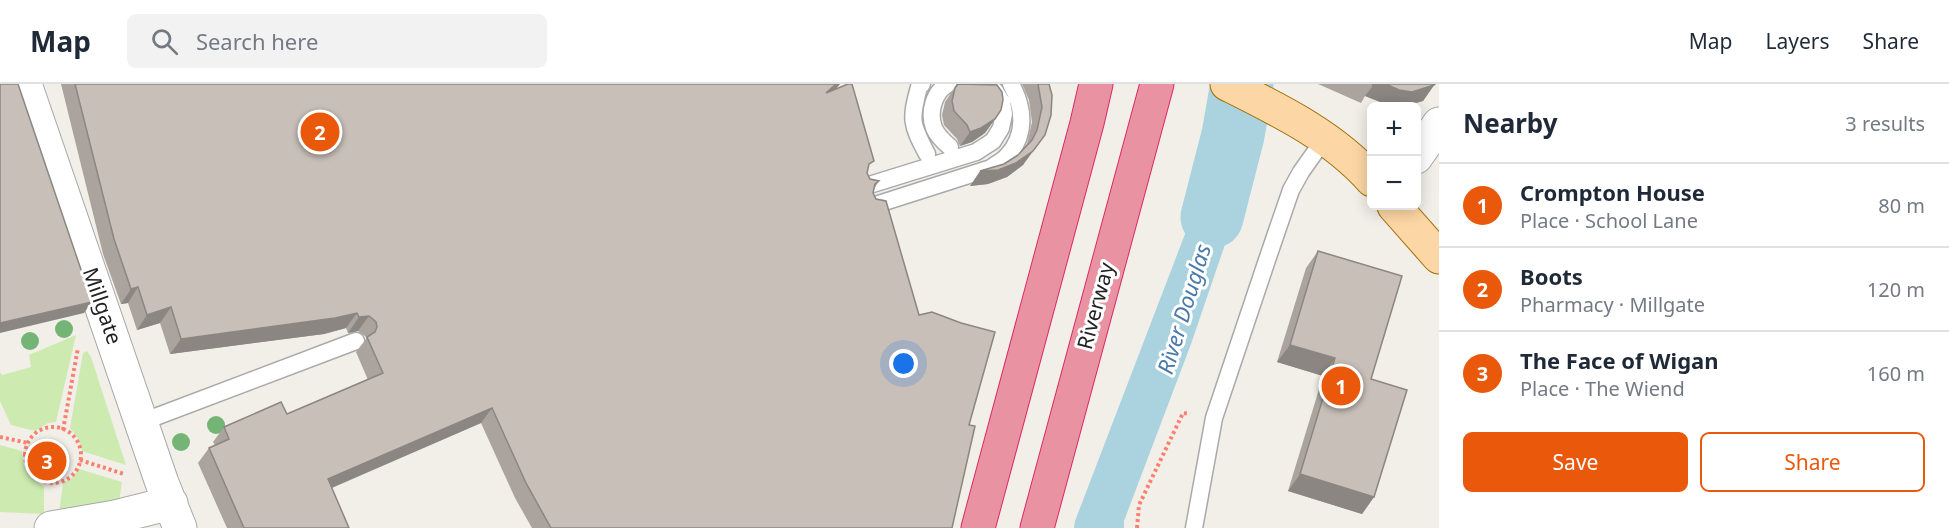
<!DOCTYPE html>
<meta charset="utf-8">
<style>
:root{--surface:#fff;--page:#f2f2f3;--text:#1f2937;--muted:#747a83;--line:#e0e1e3;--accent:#ea580c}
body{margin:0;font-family:"Noto Sans",sans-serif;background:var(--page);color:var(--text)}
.controls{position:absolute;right:18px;top:18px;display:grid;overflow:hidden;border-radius:9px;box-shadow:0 3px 15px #0003}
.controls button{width:54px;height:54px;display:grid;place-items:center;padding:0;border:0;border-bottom:2px solid var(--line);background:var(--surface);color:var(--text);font:30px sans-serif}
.you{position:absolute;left:904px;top:280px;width:21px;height:21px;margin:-15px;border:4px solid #fff;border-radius:50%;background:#1a73e8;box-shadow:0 0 0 9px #1a73e833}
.badge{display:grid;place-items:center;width:39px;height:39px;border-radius:50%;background:var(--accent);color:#fff;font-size:20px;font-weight:700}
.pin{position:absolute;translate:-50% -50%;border:3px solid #fff;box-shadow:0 2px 6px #0006}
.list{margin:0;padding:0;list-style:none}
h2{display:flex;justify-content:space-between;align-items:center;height:78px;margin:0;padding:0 24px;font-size:26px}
h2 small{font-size:20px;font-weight:400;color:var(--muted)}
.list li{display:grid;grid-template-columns:39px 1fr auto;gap:18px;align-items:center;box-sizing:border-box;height:84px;padding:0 24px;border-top:2px solid var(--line)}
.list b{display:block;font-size:22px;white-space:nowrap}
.list p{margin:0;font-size:20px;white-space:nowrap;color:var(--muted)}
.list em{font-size:20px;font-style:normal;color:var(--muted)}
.actions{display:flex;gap:12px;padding:18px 24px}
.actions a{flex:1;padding:14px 0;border:2px solid var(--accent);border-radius:9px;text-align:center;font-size:21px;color:var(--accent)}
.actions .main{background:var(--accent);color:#fff}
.icon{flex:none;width:33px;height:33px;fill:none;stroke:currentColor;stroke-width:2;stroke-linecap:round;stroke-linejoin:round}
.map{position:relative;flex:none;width:1439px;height:444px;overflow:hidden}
header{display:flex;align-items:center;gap:36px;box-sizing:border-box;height:84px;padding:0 30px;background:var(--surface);border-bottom:2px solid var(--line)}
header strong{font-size:28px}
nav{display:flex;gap:33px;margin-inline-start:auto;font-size:21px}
.search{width:420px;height:54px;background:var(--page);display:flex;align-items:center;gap:15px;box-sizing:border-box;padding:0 21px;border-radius:9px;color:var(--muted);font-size:22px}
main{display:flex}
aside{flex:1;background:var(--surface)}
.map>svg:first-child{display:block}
.grass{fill:#cdebb0}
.water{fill:#aad3df}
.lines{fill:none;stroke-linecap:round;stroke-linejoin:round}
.river{stroke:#aad3df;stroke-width:63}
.lane-casing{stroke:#a9a9a9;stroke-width:19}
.street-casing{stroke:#a9a9a9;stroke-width:35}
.primary-casing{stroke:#a06b00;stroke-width:35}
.highway-casing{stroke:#dc2a67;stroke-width:35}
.path{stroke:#fa8072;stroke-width:4;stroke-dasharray:3 3;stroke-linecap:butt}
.lane{stroke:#fff;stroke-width:16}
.street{stroke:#fff;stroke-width:33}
.primary{stroke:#fcd6a4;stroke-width:33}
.highway{stroke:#e892a2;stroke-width:33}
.tree{fill:#74b475}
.wall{fill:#aba49e}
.shaded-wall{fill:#8b8681}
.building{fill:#c7bfb8;stroke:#8b8681;stroke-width:1.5}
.labels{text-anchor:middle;stroke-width:6;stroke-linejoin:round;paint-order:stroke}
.street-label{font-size:21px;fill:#222;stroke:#fff}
.water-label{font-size:22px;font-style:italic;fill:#4a7aab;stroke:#fff}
</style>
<header>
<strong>Map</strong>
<div class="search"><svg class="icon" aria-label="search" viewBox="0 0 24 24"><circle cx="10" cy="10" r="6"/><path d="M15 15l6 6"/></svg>Search here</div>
<nav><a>Map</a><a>Layers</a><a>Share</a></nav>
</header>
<main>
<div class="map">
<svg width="1439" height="444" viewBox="0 0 1439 444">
<rect width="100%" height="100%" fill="#f2efe9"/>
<path class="grass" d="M76,251L56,338L48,339L35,347L11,341L0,317V288L2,291L31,283L29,271Z
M87,267L91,273L126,381L82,367L78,354L70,344L83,269Z
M0,361L22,367C23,385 28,394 44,402V430L0,428Z
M79,385L122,398L119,418L59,430L63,399L71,395Z"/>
<path class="water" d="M1226,43L1259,61L1191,260L1124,437V444H1074L1075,437Z"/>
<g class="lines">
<path class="river" d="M1212,133L1233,51L1242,0"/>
<defs>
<path id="lane" d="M922,0L919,3C910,36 911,40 927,70
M948,0C934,8 928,28 934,44C937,51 944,58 950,63
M866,102L976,68L993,57L1001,44L1004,30L1002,18L995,7L983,0
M872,122L991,84C996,80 1003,77 1007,72C1027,51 1024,23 1011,0
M142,338L356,257
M1194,444L1214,334L1268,173L1291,106L1301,88L1325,54"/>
<path id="street" d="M25,0L162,399L180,444
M1416,73L1439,40
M51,444L115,433L171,419"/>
<path id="primary" d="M1227,0C1279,26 1333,52 1372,96
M1394,122L1439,173"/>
<path id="highway" d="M978,444L1087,39L1096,0
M1037,444L1157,0"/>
</defs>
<use href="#lane" class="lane-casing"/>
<use href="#street" class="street-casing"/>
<use href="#primary" class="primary-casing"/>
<use href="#highway" class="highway-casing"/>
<path class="path" d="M25 371a28 28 0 1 1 56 0a28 28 0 1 1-56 0Z
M63,346L78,264
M0,353L28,359
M80,376L124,390
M1137,444L1139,421L1183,329L1190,330"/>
<use href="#lane" class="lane"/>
<use href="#street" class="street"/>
<use href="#primary" class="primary"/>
<use href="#highway" class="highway"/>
</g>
<g class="tree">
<circle cx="64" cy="245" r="9"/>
<circle cx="30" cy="257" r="9"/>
<circle cx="216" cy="341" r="9"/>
<circle cx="181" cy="358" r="9"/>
</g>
<path class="wall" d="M61,0H840L836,5L867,87V89L870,95L879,97L874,105L873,109L919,231L969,341L952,444H532L515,414L481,339L332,404L349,444H227L198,379L209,364L215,361L213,358L224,343L287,330L368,296L356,268L366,255V253L358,247L348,249L346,244L324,250L170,270L160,239L137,246L128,219L121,220L103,170Z
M957,0H997L995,35L985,49L972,58L960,62L957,55L944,41L942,31L945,18Z
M1022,0H1049L1052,11L1023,81L1007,93L988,100L970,102L1018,71L1027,60L1032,38L1029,16Z
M1318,0H1435L1423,17L1405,22L1388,21L1365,12L1361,19Z
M1318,167L1371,295L1374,413L1362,430L1288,407L1323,292L1277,278L1306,184Z"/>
<path class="shaded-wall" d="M836,0H840L816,25L826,9Z
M1372,0H1386L1434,1L1423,17L1405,22H1393L1388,21L1365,12L1372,3Z
M995,35L985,49L972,58L960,62L970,48Z
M1045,51L1023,81L1007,93L988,100L970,102L980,87L1016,79Z
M138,203L128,219L121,220L131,205Z
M92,218L84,229L0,249V239Z
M171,223L160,239L137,246L147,231Z
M357,229L346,244L324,250L170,270L181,255Z
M369,232L358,247L348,249L359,233Z
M1290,261L1335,274L1323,292L1277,278Z
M492,324L481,339L317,410L328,395Z
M1300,390L1374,413L1362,430L1288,407Z"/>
<path class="building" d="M0,0H18L92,218L0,239Z
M75,0H836L826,9L848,0H852L874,77L869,80L867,89L870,95L879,97L875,100L873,109L876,115L886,117L919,231L932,228L961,239L995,248L969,341L975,342L952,444H551L526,399L492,324L328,395L349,444H244L209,364L229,355L224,343L281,318L287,330L383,289L367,253L375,248L377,243L376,238L369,232L359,233L357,229L335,234L181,255L171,223L147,231L138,203L131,205L114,155Z
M958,0L997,1L1002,8L1003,16L1001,26L995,35L981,44L970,48L967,41L954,27L952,17L955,4Z
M1038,0H1049L1052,11L1051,31L1045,51L1033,67L1016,79L998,86L980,87L1004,80L1018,71L1032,56L1037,46L1042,23Z
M1386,0H1435L1434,1L1412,8L1399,6Z
M1318,167L1402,192L1371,295L1407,306L1374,413L1300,390L1335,274L1290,261Z"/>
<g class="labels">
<g class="street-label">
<text transform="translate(102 222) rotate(71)" y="7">Millgate</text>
<text transform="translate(1096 222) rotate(-75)" y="7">Riverway</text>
</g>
<g class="water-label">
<text transform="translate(1184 225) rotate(-73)" y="8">River Douglas</text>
</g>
</g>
</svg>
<div class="controls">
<button>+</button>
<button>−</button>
</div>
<div class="you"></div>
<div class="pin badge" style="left:1341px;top:302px">1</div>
<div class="pin badge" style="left:320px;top:48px">2</div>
<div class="pin badge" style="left:47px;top:377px">3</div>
</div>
<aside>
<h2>Nearby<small>3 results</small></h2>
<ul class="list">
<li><span class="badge">1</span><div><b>Crompton House</b><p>Place · School Lane</p></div><em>80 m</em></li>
<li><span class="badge">2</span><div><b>Boots</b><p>Pharmacy · Millgate</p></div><em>120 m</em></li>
<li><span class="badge">3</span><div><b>The Face of Wigan</b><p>Place · The Wiend</p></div><em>160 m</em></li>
</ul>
<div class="actions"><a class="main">Save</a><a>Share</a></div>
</aside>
</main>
